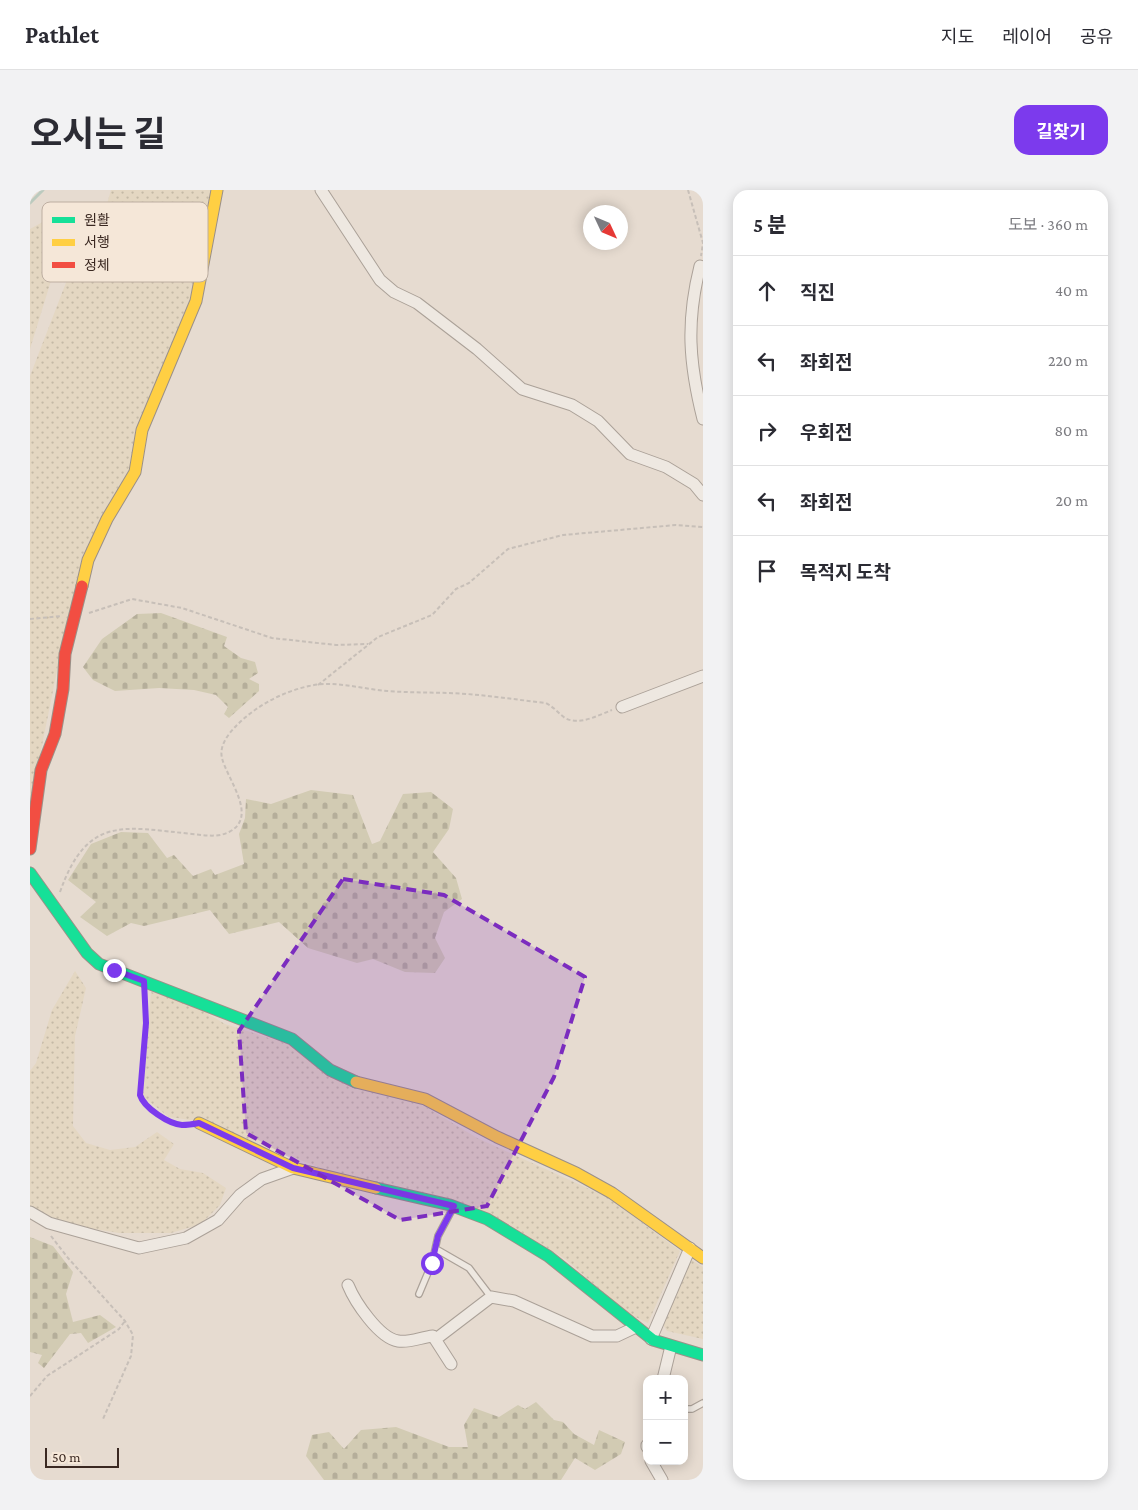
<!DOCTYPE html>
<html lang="ko">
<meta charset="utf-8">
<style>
:root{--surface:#fff;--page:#f2f2f3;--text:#2b2b33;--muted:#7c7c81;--line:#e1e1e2;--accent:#7c3aed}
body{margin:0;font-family:"Crimson Pro","Noto Sans KR",serif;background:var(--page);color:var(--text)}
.controls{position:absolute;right:15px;bottom:15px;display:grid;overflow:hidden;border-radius:10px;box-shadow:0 2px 12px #0003}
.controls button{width:45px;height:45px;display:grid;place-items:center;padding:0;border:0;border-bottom:1px solid var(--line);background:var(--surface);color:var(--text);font:25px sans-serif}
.compass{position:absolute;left:553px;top:15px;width:45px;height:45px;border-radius:50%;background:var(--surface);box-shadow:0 2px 12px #0003;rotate:134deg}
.scale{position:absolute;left:15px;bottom:12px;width:74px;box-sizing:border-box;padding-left:5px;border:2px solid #3a2821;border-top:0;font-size:14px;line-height:18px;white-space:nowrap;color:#3a2821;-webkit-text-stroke:4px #f5e7d8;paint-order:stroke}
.stop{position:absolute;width:15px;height:15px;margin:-11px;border:4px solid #7c3aed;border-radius:50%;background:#fff}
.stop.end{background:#7c3aed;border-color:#fff;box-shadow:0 1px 5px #0008}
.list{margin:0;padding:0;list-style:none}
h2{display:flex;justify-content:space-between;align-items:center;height:65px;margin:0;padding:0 20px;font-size:21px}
h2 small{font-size:16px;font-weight:400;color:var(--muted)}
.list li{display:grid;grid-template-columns:32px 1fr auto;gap:15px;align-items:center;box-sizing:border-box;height:70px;padding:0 20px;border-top:1px solid var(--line)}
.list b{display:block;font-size:19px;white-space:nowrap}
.list em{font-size:16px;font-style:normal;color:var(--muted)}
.icon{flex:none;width:28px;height:28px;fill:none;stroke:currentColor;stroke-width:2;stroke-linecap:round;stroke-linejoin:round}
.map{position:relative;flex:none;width:673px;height:1290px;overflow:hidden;border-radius:15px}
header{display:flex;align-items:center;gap:30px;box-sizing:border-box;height:70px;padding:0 25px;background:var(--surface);border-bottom:1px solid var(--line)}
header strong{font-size:24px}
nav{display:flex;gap:28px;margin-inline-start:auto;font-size:18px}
.intro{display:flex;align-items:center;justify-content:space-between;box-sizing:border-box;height:120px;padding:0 30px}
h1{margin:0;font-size:35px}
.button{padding:12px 22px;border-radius:15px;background:var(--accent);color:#fff;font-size:18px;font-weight:700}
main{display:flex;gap:30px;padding:0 30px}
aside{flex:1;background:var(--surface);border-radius:15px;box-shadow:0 2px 12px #0003}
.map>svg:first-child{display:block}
.farmland{fill:url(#farmland-dots)}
.cemetery{fill:url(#cemetery-stones)}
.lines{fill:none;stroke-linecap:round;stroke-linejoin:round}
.stream{stroke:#bbcabe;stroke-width:3}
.lane-casing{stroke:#aba198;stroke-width:8}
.street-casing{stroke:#aba198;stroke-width:13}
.fast-casing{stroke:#9b9088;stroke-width:13}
.slow-casing{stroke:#9b9088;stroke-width:13}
.jam-casing{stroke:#9b9088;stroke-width:13}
.path{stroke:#c7bfb8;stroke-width:2;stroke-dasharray:4 2.5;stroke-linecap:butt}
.lane{stroke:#eee8e1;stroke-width:5.5}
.street{stroke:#eee8e1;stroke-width:11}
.fast{stroke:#16e098;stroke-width:11}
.slow{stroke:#ffcf43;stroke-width:11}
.jam{stroke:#f24e42;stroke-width:11}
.route{stroke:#7c3aed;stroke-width:6}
.marked{fill:#7b2cbf;fill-opacity:0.2;stroke:#7b2cbf;stroke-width:4;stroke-dasharray:10 6;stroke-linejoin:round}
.key{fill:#f5e7d8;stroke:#bdaea1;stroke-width:1}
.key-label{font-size:14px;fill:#3a2821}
</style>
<header>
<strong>Pathlet</strong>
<nav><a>지도</a><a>레이어</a><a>공유</a></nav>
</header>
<div class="intro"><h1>오시는 길</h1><a class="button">길찾기</a></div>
<main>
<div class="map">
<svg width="673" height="1290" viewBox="0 0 673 1290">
<defs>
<pattern id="farmland-dots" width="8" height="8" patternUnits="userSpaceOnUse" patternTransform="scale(1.25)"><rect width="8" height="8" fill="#e4d7c2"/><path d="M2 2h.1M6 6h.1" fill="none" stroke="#c4b9a6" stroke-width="1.8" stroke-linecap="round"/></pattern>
<pattern id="cemetery-stones" width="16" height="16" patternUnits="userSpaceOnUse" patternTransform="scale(1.25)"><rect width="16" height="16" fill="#d2cbb3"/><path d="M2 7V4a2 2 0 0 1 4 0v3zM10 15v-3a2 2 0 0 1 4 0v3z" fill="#b5ae9a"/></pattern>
</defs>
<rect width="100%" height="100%" fill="#e6dbd0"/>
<path class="farmland" d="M81,0H183L163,103L97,285L36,436L0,615V186L37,90L61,69Z
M18,29L30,39L32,55L0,159V39Z
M45,781L56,798L45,846L43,936L56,953L80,960L105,957L127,942L144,954L134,970L150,979L173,983L196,998L190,1015L171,1034L141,1043H89L22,1032L0,1019V881L6,873L22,820Z
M121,802L158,812L195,834L258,854L396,917L447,948L579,1008L650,1061L618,1133L597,1123L535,1069L475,1032L311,986L175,932L139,927L112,906Z
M660,1069L673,1077V1149L637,1141L632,1133Z"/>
<path class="cemetery" d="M131,423L197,447L194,456L211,468L225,472L228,483L219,489L229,494V501L199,528L194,524L198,517L186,505L164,500L129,498L85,501L63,490L53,477L72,449L107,424Z
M281,600L323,605L342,654L350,651L373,604L401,602L423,619L419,639L403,662L426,688L432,709L414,722L405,748L415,768L405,783L375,782L343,769L327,773L278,758L249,732L199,744L180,720L114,736L101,733L77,746L50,727L66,712L38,690L61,654L91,642L118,643L137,668L144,665L163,686L181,679L185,685L214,674L209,644L215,628L216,609L241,614Z
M0,1047L23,1056L43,1082L36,1104L43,1132L70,1125L86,1137L58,1153L51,1143L40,1144L14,1178L8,1173L12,1165L0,1162Z
M506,1212L524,1230L533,1232L544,1244L564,1255L569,1240L595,1252L591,1264L565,1280L545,1268L531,1290H294L276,1266L282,1245L299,1242L314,1259L331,1240L366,1237L419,1257H438L434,1235L444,1218L469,1227L488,1215L495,1219Z"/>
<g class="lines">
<path class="stream" d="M0,13L13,0"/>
<defs>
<path id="lane" d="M406,1059L439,1078L461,1107
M389,1104L402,1073L408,1046L423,1018
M654,1219H662L673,1213"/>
<path id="street" d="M291,0L350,90L364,102L387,113L447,159L492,199L542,215L568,231L600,264L636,277L664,294L673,305
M670,76C656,132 659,173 673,229
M592,517L673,486
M0,1022L19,1033L109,1058L156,1048L188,1030L210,1005L232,989L263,978
M318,1095C325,1112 349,1148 368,1151C379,1153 392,1147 403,1146L421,1174
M406,1149L461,1107L484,1111L562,1146H587L606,1137
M621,1149L660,1058
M633,1189L641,1156
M617,1255V1257
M621,1271L632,1290"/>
<path id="fast" d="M0,683L57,763L69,774L262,849L300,880L326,892
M346,998L420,1015L457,1029L518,1066L623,1150L673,1165"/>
<path id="slow" d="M52,396L58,370L77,329L105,282L112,240L166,111L187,0
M326,892L395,909L467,947L546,983L582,1003L673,1068
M169,933L263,978L346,998"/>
<path id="jam" d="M0,659L11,580L25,544L33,499L35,464L52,396"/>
</defs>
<use href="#lane" class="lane-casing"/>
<use href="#street" class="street-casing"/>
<use href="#fast" class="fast-casing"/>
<use href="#slow" class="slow-casing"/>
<use href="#jam" class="jam-casing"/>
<path class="path" d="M658,0L673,53L671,66
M59,423L102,409L152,418L242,448L306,455L338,454
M0,429L32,426
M288,495L348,447L402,425L426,399L439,393L478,359L533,345L646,335L673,337
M30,702C57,625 94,637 162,644C175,645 187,648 199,642C229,627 197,589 192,568C189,556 198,544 207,535C226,516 252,502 279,496C304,490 332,499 357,501C384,503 410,502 437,504C463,506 489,510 516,513C525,518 528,523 535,528C549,536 569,525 582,520
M115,806L117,833L110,905C115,920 142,936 157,934
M21,1046L38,1068L95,1131L103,1145L101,1166L73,1229
M0,1206L17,1186L89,1139L95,1131"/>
<use href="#lane" class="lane"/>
<use href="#street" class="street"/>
<use href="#fast" class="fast"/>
<use href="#slow" class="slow"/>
<use href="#jam" class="jam"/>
</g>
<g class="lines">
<path class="route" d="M84,780L114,791L116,833L110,905C114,918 139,934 152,935C158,935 164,934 169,933L263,978L424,1016L408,1046L402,1073"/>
</g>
<path class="marked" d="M313,689L414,705L555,787L524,887L457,1016L370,1030L216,943L209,841Z"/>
<rect x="12" y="12" width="166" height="80" rx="8" class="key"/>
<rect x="22" y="27" width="23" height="6" fill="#16e098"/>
<rect x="22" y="49" width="23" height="7" fill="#ffcf43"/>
<rect x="22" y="72" width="23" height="6" fill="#f24e42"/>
<g class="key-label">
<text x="54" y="35">원활</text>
<text x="54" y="57">서행</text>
<text x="54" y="80">정체</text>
</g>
</svg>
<div class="controls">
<button>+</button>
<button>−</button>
</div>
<svg class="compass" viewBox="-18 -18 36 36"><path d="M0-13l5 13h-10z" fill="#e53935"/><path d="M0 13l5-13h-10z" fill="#7c7c81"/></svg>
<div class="scale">50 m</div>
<div class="stop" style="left:402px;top:1073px"></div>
<div class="stop end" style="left:84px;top:780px"></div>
</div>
<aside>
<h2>5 분<small>도보 · 360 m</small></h2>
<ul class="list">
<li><svg class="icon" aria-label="ahead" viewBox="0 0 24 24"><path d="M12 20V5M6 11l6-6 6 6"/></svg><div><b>직진</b></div><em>40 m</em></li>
<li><svg class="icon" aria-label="left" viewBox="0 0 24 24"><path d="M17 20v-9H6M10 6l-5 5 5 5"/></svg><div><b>좌회전</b></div><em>220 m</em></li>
<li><svg class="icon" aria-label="right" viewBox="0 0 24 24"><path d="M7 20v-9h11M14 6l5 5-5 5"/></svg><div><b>우회전</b></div><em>80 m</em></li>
<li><svg class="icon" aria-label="left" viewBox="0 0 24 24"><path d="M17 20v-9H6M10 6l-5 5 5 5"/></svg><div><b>좌회전</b></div><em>20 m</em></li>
<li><svg class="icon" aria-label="arrive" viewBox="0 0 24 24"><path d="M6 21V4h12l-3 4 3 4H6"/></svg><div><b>목적지 도착</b></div></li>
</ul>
</aside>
</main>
